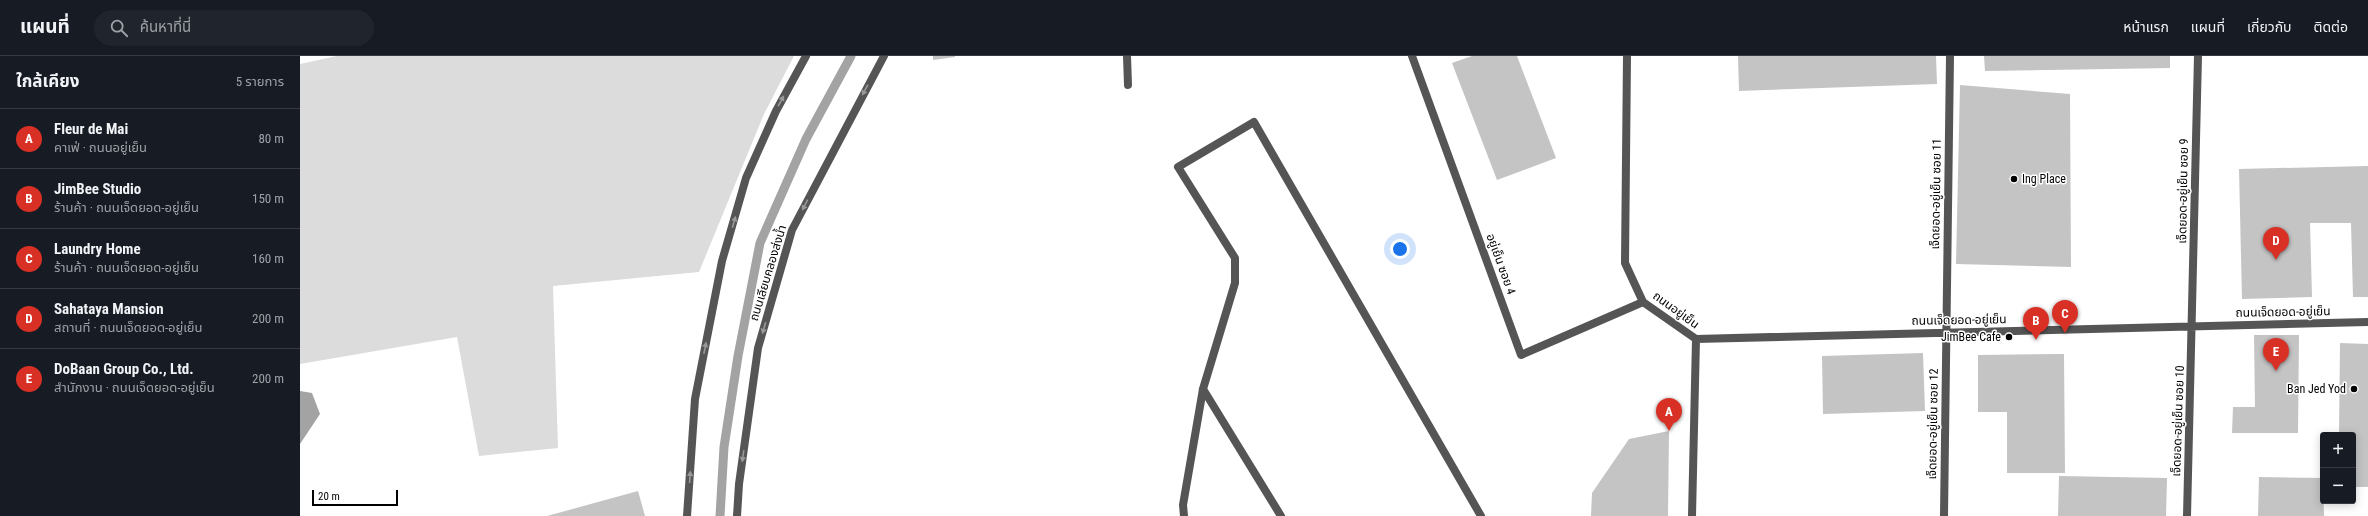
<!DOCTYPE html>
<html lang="th">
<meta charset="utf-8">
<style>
:root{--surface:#171b24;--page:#20242c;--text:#f1f3f6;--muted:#9ea1a6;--line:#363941;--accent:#d93025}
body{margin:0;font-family:"Roboto Condensed","Noto Sans Thai",sans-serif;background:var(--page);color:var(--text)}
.controls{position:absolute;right:12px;bottom:12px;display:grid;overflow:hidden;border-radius:4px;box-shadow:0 2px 10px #0003}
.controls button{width:36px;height:36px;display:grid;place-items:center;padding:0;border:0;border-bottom:1px solid var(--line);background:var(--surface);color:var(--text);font:20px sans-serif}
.scale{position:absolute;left:12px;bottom:10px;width:86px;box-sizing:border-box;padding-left:4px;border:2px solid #000;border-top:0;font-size:11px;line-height:14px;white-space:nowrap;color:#000;-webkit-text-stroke:3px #fff;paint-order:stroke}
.you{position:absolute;left:1100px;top:193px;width:14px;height:14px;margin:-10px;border:3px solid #fff;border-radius:50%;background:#1a73e8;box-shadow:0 0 0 6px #1a73e833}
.badge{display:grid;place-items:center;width:26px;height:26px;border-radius:50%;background:var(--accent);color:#fff;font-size:13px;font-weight:700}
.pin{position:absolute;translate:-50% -33px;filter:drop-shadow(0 1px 2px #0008)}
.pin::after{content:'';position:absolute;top:21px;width:14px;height:12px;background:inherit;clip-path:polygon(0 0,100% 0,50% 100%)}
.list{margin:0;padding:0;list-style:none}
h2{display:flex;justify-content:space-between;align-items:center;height:52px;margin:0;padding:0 16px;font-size:17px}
h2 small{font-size:13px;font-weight:400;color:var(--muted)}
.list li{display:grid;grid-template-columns:26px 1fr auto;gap:12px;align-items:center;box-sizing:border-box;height:60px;padding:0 16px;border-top:1px solid var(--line)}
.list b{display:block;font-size:15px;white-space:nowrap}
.list p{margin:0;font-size:13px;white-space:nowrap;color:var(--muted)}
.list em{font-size:13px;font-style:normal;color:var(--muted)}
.icon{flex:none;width:22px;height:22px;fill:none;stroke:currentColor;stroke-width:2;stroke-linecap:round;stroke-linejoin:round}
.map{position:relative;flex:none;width:2068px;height:460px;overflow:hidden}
header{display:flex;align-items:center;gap:24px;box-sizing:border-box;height:56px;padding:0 20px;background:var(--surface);border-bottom:1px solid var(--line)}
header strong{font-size:19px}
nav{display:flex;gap:22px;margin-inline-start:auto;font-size:14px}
.search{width:280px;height:36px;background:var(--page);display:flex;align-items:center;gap:10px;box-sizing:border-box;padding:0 14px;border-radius:22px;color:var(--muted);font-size:15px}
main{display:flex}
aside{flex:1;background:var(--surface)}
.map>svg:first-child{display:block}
.green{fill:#dcdcdc}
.water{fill:#a3a3a3}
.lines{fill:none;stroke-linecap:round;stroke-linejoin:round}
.stream{stroke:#a3a3a3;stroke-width:9}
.building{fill:#c4c4c4}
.street{stroke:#555;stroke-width:8}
.oneway{fill:#999}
.poi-dot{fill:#000;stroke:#fff;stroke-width:1.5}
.labels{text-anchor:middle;stroke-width:3;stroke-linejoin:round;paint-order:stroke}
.poi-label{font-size:12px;fill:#000;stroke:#fff;text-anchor:end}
.street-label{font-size:12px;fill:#000;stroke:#fff}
</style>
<header>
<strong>แผนที่</strong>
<div class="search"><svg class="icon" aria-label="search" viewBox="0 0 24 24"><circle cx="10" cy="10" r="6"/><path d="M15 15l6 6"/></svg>ค้นหาที่นี่</div>
<nav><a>หน้าแรก</a><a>แผนที่</a><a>เกี่ยวกับ</a><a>ติดต่อ</a></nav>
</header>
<main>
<aside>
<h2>ใกล้เคียง<small>5 รายการ</small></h2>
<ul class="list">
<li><span class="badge">A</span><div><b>Fleur de Mai</b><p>คาเฟ่ · ถนนอยู่เย็น</p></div><em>80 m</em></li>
<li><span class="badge">B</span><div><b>JimBee Studio</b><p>ร้านค้า · ถนนเจ็ดยอด-อยู่เย็น</p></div><em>150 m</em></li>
<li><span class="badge">C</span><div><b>Laundry Home</b><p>ร้านค้า · ถนนเจ็ดยอด-อยู่เย็น</p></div><em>160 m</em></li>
<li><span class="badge">D</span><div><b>Sahataya Mansion</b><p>สถานที่ · ถนนเจ็ดยอด-อยู่เย็น</p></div><em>200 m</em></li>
<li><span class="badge">E</span><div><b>DoBaan Group Co., Ltd.</b><p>สำนักงาน · ถนนเจ็ดยอด-อยู่เย็น</p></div><em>200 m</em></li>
</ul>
</aside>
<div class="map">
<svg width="2068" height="460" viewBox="0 0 2068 460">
<rect width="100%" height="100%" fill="#fff"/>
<path class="green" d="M37,0H494L464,58L399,216L253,230L258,392L179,400L157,281L0,308V8Z"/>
<path class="water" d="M0,335L12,337L20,358L0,388Z"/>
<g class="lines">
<path class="stream" d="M420,460L424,391L438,300L460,187L506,83L551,0"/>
</g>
<path class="building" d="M633,0H655V1L633,4Z
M1172,0H1217L1256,102L1197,124L1152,7Z
M1438,0H1636L1637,28L1439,35Z
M1684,0H1870V12L1685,15Z
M1660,29L1770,38L1771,211L1656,208Z
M2068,110V241H2053L2051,167H2010L2012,241L1942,243L1939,113Z
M1954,279H1999L1998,377H1932L1933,351H1955Z
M2040,287L2068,288V431H2053V379H2039Z
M1623,297L1625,355L1523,358L1522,300Z
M1764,298L1765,417H1707V356H1678V299Z
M1369,375L1368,460H1291L1292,437L1329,383Z
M1759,420L1867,422L1866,460H1758Z
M1959,421L2023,422L2024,460H1958Z
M338,435L345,460H247Z"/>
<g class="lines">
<path class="street" d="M827,0L828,29
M1112,0L1221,299L1343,246
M1327,0L1325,207L1343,246L1396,283
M1396,283L2068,266
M903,333L981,460
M387,460L395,343L422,205L446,122L476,55L506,0
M437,460L439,428L458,292L492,174L584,0
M884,460L883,449L903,333L935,227V202L878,111L954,66L1181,460
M1392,460L1396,283
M1644,460L1650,0
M1887,460L1898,0"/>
</g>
<defs><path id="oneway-solid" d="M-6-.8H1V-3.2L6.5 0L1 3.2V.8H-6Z"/></defs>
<g class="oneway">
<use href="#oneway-solid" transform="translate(565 34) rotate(119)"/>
<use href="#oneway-solid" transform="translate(481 45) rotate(-61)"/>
<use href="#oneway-solid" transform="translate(505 149) rotate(117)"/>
<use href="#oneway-solid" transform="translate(434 166) rotate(-74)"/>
<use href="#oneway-solid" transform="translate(464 272) rotate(106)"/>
<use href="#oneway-solid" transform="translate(405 292) rotate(-79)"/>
<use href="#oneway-solid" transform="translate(443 400) rotate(98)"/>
<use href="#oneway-solid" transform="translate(390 421) rotate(-86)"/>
</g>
<g class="poi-dot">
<circle cx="1714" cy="123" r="4"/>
<circle cx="1709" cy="281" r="4"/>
<circle cx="2054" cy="333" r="4"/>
</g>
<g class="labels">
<g class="poi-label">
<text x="1722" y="127" text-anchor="start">Ing Place</text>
<text x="1701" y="285">JimBee Cafe</text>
<text x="2046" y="337">Ban Jed Yod</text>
</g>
<g class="street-label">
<text transform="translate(1883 135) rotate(-89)" y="4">เจ็ดยอด-อยู่เย็น ซอย 9</text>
<text transform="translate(1636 138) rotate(-89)" y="4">เจ็ดยอด-อยู่เย็น ซอย 11</text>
<text transform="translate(1201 208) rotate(70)" y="4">อยู่เย็น ซอย 4</text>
<text transform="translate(468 217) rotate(-73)" y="4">ถนนเลียบคลองส่งน้ำ</text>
<text transform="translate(1376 254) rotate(36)" y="4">ถนนอยู่เย็น</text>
<text transform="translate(1983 256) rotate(-1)" y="4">ถนนเจ็ดยอด-อยู่เย็น</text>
<text transform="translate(1659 264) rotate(-1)" y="4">ถนนเจ็ดยอด-อยู่เย็น</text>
<text transform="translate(1878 365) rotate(-88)" y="4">เจ็ดยอด-อยู่เย็น ซอย 10</text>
<text transform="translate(1633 368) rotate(-89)" y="4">เจ็ดยอด-อยู่เย็น ซอย 12</text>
</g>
</g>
</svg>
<div class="controls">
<button>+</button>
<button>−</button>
</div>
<div class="scale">20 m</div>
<div class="you"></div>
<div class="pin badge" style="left:1369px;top:375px">A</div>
<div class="pin badge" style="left:1736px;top:284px">B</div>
<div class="pin badge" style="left:1765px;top:277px">C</div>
<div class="pin badge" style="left:1976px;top:204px">D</div>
<div class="pin badge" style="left:1976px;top:315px">E</div>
</div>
</main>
